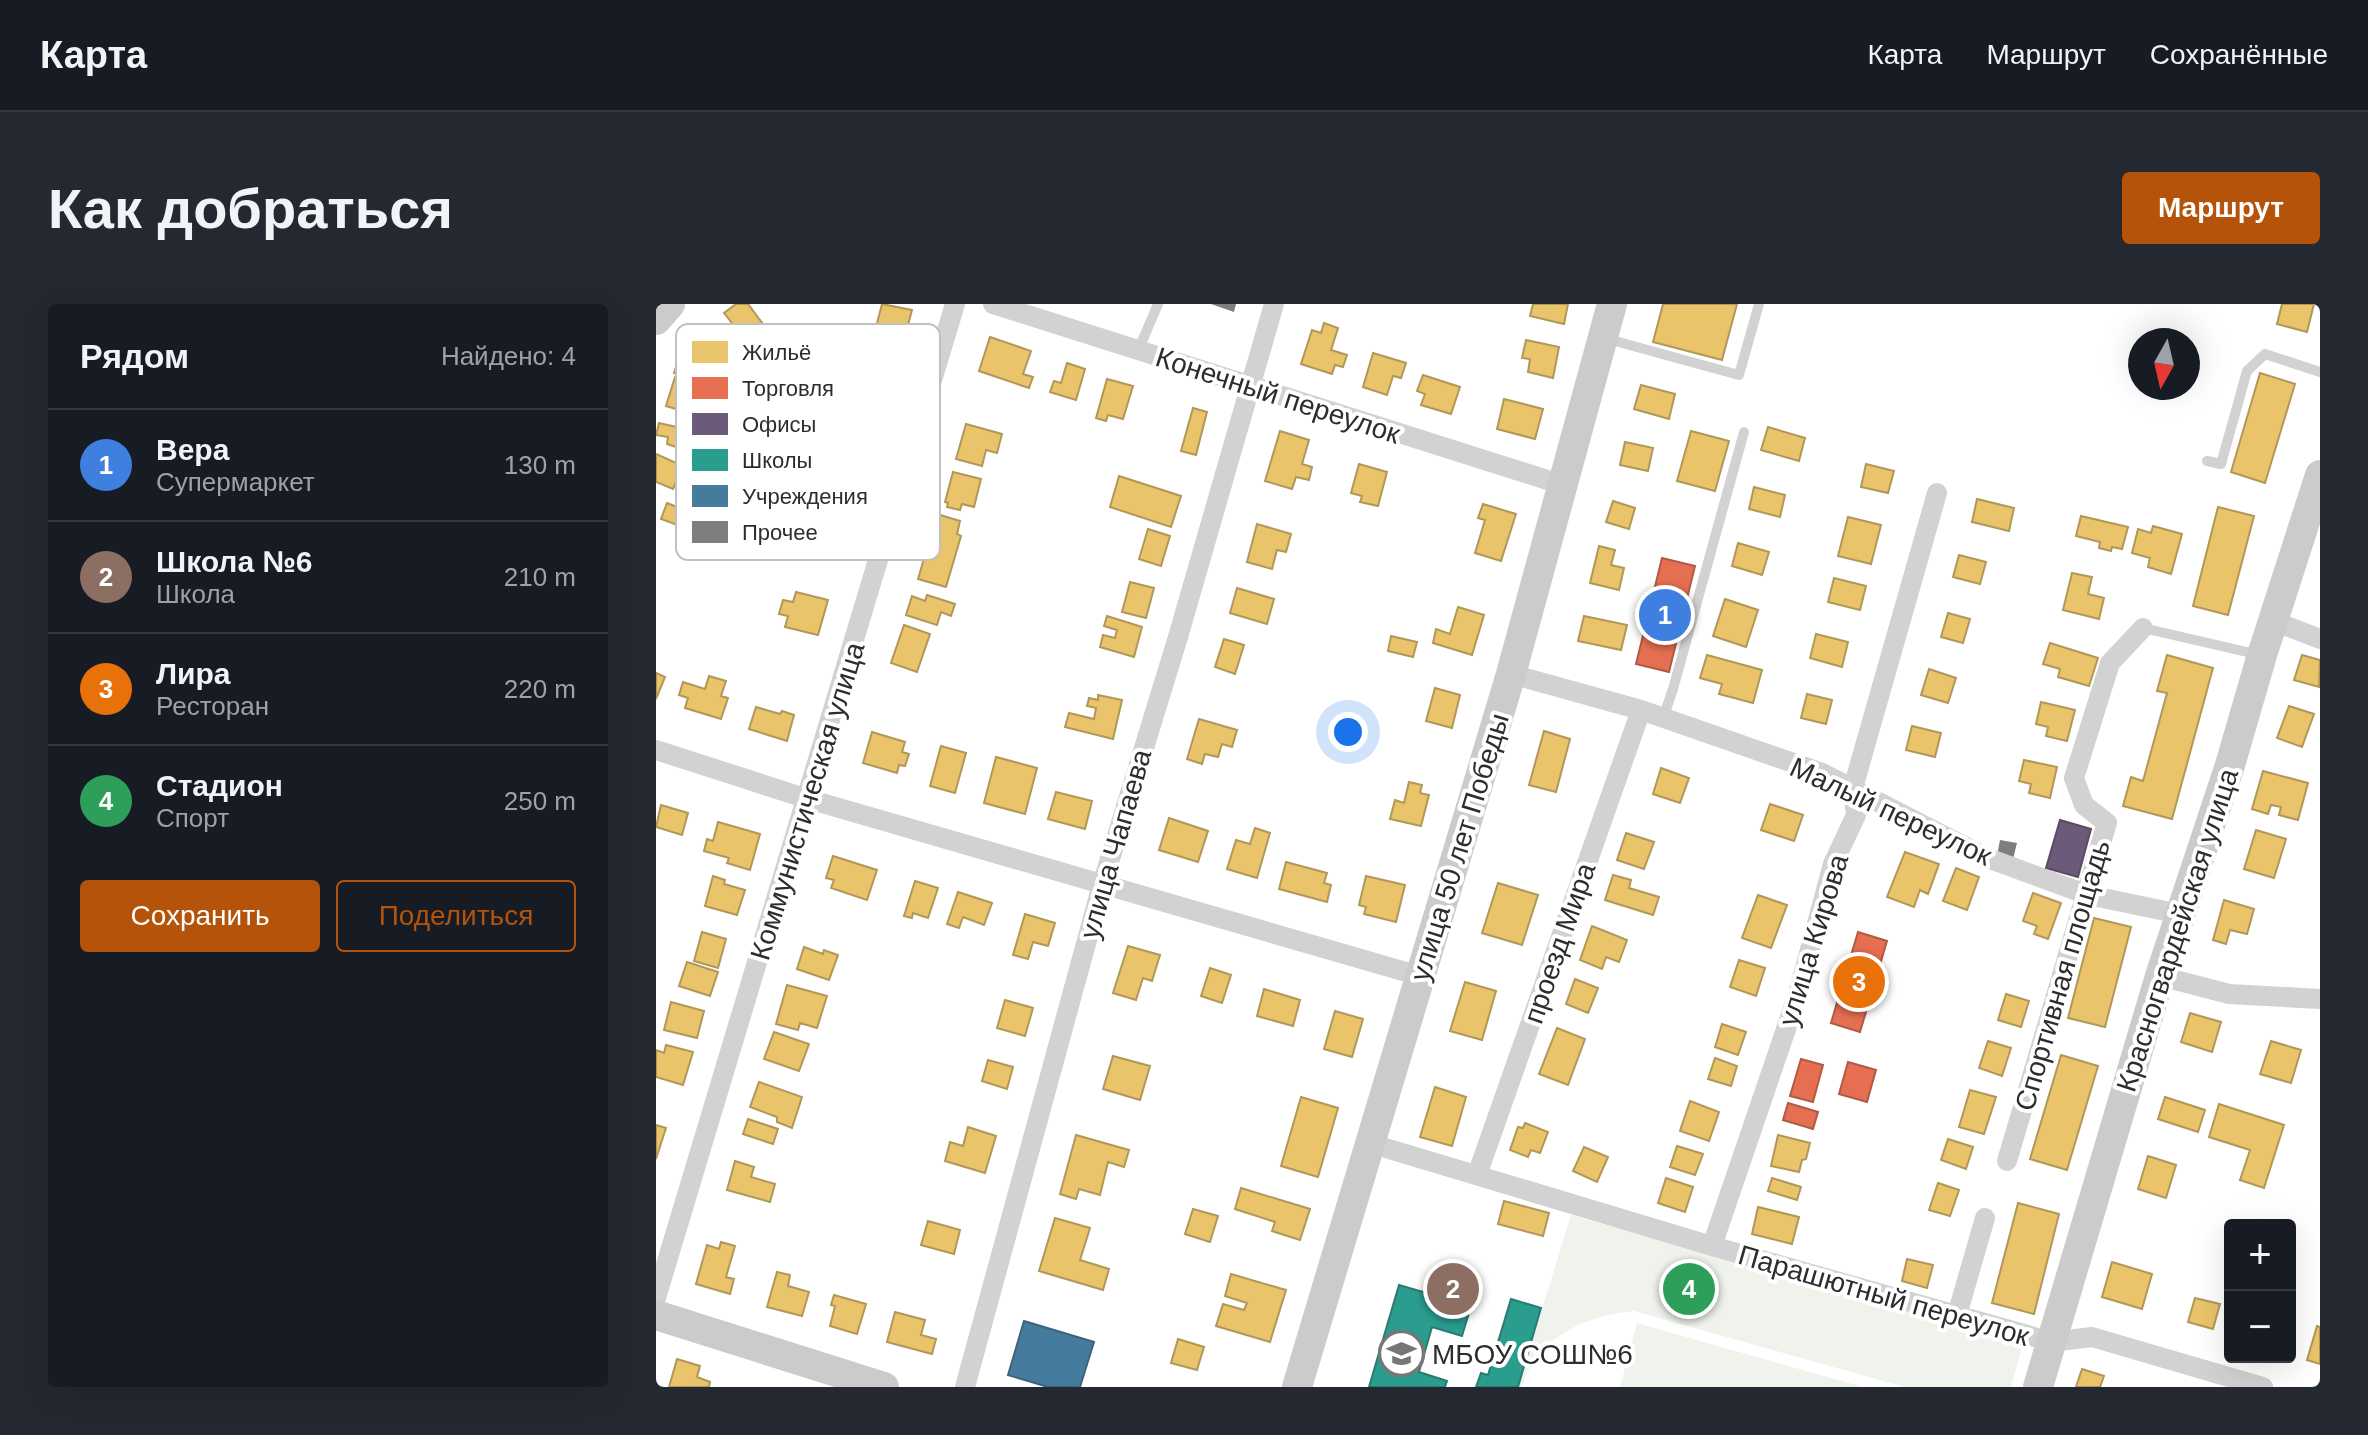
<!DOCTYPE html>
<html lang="ru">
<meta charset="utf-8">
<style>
:root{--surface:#171b24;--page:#242831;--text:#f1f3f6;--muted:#9ea1a6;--line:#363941;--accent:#b45309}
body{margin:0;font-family:Helvetica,sans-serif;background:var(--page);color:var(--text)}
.controls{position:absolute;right:24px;bottom:24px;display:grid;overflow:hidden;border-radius:8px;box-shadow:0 8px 32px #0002}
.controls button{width:72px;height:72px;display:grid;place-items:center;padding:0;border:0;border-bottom:2px solid var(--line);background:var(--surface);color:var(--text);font:40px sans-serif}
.compass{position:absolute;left:1472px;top:24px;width:72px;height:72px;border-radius:50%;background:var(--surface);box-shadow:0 8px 32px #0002;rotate:188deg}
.you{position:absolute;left:692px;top:428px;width:28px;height:28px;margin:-20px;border:6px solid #fff;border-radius:50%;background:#1a73e8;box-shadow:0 0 0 12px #1a73e833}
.badge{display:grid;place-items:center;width:52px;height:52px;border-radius:50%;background:var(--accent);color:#fff;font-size:26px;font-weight:700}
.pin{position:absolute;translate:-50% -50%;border:4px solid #fff;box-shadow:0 2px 8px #0006}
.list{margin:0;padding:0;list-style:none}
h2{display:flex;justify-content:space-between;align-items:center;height:104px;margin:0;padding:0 32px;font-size:34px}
h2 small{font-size:26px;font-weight:400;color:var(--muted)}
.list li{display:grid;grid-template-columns:52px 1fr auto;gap:24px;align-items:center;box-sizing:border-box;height:112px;padding:0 32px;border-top:2px solid var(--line)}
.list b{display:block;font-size:30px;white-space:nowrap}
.list p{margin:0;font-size:26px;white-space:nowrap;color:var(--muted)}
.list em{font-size:26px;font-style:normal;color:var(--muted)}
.actions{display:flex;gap:16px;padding:24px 32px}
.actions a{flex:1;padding:18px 0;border:2px solid var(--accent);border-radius:8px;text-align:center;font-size:28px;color:var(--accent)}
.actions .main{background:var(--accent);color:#fff}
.map{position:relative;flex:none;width:1664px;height:1083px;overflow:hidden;border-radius:8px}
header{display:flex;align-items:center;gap:48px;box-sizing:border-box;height:112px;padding:0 40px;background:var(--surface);border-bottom:2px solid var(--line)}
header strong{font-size:38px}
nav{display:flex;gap:44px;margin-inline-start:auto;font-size:28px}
.intro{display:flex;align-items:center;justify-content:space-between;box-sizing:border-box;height:192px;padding:0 48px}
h1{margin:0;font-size:56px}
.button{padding:20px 36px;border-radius:8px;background:var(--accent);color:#fff;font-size:28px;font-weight:700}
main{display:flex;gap:48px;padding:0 48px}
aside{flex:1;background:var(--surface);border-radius:8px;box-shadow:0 8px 32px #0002}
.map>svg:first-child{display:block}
.green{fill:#eff3ec}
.homes{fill:#e9c46a;stroke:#b19758;stroke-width:2}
.shops{fill:#e76f51;stroke:#af5b46;stroke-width:2}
.offices{fill:#6d597a;stroke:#5a4c63;stroke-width:2}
.schools{fill:#2a9d8f;stroke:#2b7b72;stroke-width:2}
.public{fill:#457b9d;stroke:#3e647b;stroke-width:2}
.building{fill:#7e7e7e}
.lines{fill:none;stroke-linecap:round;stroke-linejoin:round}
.lane{stroke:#d2d2d2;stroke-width:10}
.street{stroke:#d2d2d2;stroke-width:20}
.secondary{stroke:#cbcbcb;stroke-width:30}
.labels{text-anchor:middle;stroke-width:8;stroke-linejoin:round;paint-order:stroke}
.street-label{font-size:28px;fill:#2d2d2d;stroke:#fff}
.poi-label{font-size:28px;fill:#2d2d2d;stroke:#fff;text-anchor:start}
.key{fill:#fff;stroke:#c0c0c0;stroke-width:2}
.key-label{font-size:22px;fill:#2d2d2d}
</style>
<header>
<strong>Карта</strong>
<nav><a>Карта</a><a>Маршрут</a><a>Сохранённые</a></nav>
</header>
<div class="intro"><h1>Как добраться</h1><a class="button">Маршрут</a></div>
<main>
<aside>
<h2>Рядом<small>Найдено: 4</small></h2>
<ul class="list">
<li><span class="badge" style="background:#3f7fe0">1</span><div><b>Вера</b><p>Супермаркет</p></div><em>130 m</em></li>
<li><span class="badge" style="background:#8d6e63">2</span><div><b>Школа №6</b><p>Школа</p></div><em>210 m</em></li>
<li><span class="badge" style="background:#e8710a">3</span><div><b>Лира</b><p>Ресторан</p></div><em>220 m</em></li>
<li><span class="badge" style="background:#2e9e5b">4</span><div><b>Стадион</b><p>Спорт</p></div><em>250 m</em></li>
</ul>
<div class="actions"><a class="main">Сохранить</a><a>Поделиться</a></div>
</aside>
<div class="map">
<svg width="1664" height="1083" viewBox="0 0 1664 1083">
<rect width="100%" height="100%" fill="#fff"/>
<path class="green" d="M915,911L1367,1039L1355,1083H1248L978,1007C931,1011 880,1033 866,1083H862Z
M981,1019L1207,1083H964Z"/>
<path class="homes" d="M80,0H92L110,24L87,42L73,28L79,23L68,9Z
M226,0L256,6L248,36L241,34L240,37L218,31Z
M877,0H912L908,20L874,12Z
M1007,0H1081L1066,56L997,38Z
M1626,0H1658L1651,28L1621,20Z
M668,19L682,24L675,46L691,51L687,63L679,61L676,70L645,60L656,26L665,29Z
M334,33L375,47L367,70L377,73L373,84L323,67Z
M870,36L903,43L897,74L872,68L874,55L866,54Z
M34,44L52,50L49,59L57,61L51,80L18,69L22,56L29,58Z
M717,49L750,59L745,74L737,72L731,91L707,83Z
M411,59L429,65L420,96L394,88L398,77L405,79Z
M1604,69L1639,80L1609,179L1575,168Z
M767,71L804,83L795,110L765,101L769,90L761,87Z
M19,73L46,82L37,110L10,102Z
M451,75L477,82L467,115L452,111L450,117L440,114Z
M985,81L1019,90L1013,115L978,105Z
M848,95L887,105L879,135L841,125Z
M537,104L551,108L540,151L525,147Z
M3,119L25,124L20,143L11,140L12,133L0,131Z
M310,120L346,130L341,149L330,146L326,162L300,155Z
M1112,123L1149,134L1143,157L1105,146Z
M624,127L653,136L646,160L656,163L653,176L640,173L636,185L609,177Z
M1035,127L1073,137L1059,187L1021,177Z
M969,138L997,144L992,167L964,161Z
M0,150L27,162L17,185L0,178Z
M703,160L731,168L722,202L704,198L706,192L695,189Z
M1210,160L1238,167L1232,189L1205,183Z
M297,168L325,175L318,203L306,200L304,206L291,203L292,199L289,198Z
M463,172L525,192L515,223L454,203Z
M1098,183L1129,191L1124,213L1093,205Z
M1321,195L1358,204L1353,227L1316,218Z
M957,197L979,204L973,225L950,218Z
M11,199L46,213L40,228L5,215Z
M827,200L860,210L845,257L819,249L829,216L822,214Z
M1562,203L1598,212L1572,311L1537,302Z
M281,210L304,217L301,230L305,232L290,283L262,275Z
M1425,212L1472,223L1466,245L1456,243L1455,247L1443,244L1444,238L1420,232Z
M1192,213L1225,221L1215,260L1182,252Z
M601,220L635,230L630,248L621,246L616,265L591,258Z
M1497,222L1526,230L1515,270L1492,263L1494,254L1476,249L1482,225L1495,229Z
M492,225L514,232L505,262L483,255Z
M1082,239L1113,248L1106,271L1076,262Z
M943,242L959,246L955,261L968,264L963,286L934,279Z
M1303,251L1330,258L1324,280L1297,273Z
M1416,269L1436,273L1432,290L1448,294L1443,315L1407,306Z
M1178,274L1210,282L1204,306L1172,298Z
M474,278L498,284L490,314L466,308Z
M581,284L618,295L611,320L574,309Z
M140,288L172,296L162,331L129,323L132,312L123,310L127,296L137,298Z
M271,291L299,300L295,312L285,308L281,321L250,311L256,292L269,297Z
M1069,295L1102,306L1090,343L1057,332Z
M802,303L828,311L816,351L777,339L780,325L794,330Z
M1292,309L1314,315L1307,339L1285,333Z
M451,312L486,323L478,353L444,343L447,331L459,334L461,326L448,322Z
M928,312L971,321L965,346L922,337Z
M248,321L274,330L261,368L235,359Z
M1160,330L1192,338L1186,363L1154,354Z
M735,332L761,338L757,353L732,347Z
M568,335L588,341L579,370L559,363Z
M1394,339L1442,354L1433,382L1402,373L1404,365L1387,360Z
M1051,351L1106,366L1097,399L1063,390L1066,380L1044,374Z
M1511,351L1557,364L1516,515L1467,502L1475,473L1487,477L1511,389L1501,387Z
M1646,351L1664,356L1663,383L1638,376Z
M1273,365L1300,374L1292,399L1265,391Z
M0,369L9,373L0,395Z
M53,372L70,377L65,392L72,394L65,415L29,404L32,394L23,391L27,378L49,385Z
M779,384L804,391L796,424L770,417Z
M1151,390L1176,396L1170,420L1145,414Z
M442,391L466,396L457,435L409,423L413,409L438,415L440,404L431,402L433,394L442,396Z
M1385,398L1419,406L1411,437L1390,432L1392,423L1380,420Z
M1633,402L1658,410L1646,443L1621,434Z
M100,403L124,410L126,407L138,411L131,437L93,425Z
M543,415L581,426L576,443L566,440L562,453L549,450L546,460L531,455Z
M1256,422L1285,429L1279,453L1250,446Z
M888,427L914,435L900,488L873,481Z
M216,428L249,438L246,448L253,450L249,462L243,461L241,469L207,459Z
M285,442L310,449L299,489L274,482Z
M340,453L381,464L369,510L328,499Z
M1368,456L1401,463L1394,494L1373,489L1375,480L1363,477Z
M1005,464L1033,474L1024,499L997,490Z
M1607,467L1652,479L1642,516L1623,511L1625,503L1615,501L1612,510L1596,505Z
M753,478L766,481L764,489L773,491L765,522L734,515L739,496L748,499Z
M400,488L436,497L429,525L392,515Z
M1114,500L1147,511L1138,537L1105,526Z
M5,501L32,509L26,531L0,523Z
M513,514L552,527L542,558L503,546Z
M62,518L104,530L94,566L71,559L73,554L48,547L51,535L57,537Z
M599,524L614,529L601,574L571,565L580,536L594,540Z
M1600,526L1630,535L1618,574L1588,565Z
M970,529L998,538L988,565L961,556Z
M1249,548L1283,560L1272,590L1264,586L1258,603L1231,593Z
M177,552L221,566L211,596L175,584L178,576L170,574Z
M630,558L671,569L668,579L675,581L671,598L623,585Z
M1300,564L1323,573L1311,606L1287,597Z
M957,571L975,576L973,584L1003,593L997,611L949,596Z
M57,572L69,576L68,580L89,586L81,611L49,602Z
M710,572L749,581L740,618L708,610L710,603L703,601Z
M259,577L282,584L272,614L257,609L256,614L248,612Z
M842,579L882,591L866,641L826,629Z
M302,588L336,599L328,621L307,613L303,624L291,620Z
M1377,589L1405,599L1392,635L1378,630L1381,622L1367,617Z
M1102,591L1131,601L1115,644L1086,634Z
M1568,596L1598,605L1591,630L1574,626L1570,640L1557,636Z
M369,610L399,619L392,642L377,638L372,655L357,651Z
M1438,614L1475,623L1449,723L1412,714Z
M936,622L971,636L963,658L950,653L946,665L924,656Z
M46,628L70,635L62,664L38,657Z
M472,642L504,651L496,677L487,674L480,696L457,689Z
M148,643L167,650L168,646L182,651L173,676L141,665Z
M1083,656L1109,664L1100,692L1074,683Z
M31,658L62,668L54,692L23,682Z
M554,664L575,671L566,699L545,692Z
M919,675L942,684L932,709L910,700Z
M809,678L840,687L826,736L794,727Z
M131,681L171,692L161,724L144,719L142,726L120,720Z
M608,685L644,696L637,722L601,712Z
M1350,690L1373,697L1365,723L1342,716Z
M349,696L377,704L369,732L341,724Z
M15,698L48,707L41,734L8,726Z
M679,707L707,715L696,753L668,745Z
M1534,709L1565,718L1556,748L1525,738Z
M1066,720L1090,728L1082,751L1059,743Z
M901,724L929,735L912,781L883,770Z
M118,728L153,740L143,767L108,755Z
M1332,737L1355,744L1346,772L1323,764Z
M1615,737L1645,746L1635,779L1604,770Z
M10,741L37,748L27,781L0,773V746L8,749Z
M1405,751L1442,762L1411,866L1374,855Z
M457,752L494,762L484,796L447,785Z
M1059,754L1081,762L1075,782L1052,775Z
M332,756L357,763L351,785L326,777Z
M103,778L146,793L136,824L121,818V813L94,803Z
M779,783L810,793L796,842L764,833Z
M1314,786L1340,793L1328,830L1303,823Z
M645,793L682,804L662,873L625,862Z
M1509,793L1549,806L1542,828L1502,815Z
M1034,797L1063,808L1053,837L1024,827Z
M1563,800L1628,821L1608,884L1584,876L1594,846L1553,833Z
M92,815L122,825L117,840L87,830Z
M869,819L892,828L884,849L875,846L872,853L854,846L862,823L867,824Z
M0,821L10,824L0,855Z
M312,823L340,832L329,869L289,857L294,838L307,842Z
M420,831L473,846L468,863L452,858L444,891L423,885L420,895L404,890Z
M1122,831L1154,839L1150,855L1146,856L1143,868L1115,862Z
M1292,835L1317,843L1310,865L1285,856Z
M1021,842L1047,850L1039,871L1014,863Z
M928,843L952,853L941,878L917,867Z
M1492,852L1520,861L1510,894L1482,885Z
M79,857L98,863L95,873L119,880L114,898L71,886Z
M1010,874L1037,883L1029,908L1002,899Z
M1116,874L1145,883L1141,896L1112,887Z
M1282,879L1303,886L1294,912L1273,906Z
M585,884L654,905L644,936L616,927L619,918L579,905Z
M848,897L893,909L887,932L842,920Z
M1362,899L1403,910L1378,1010L1336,999Z
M1102,903L1143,913L1136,940L1096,930Z
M537,905L562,912L554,938L529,930Z
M399,914L434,924L424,956L453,965L447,986L383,967Z
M272,917L304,926L298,950L265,941Z
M65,938L79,942L70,973L78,975L74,990L40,980L51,941L63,945Z
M1251,955L1277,961L1271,984L1246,977Z
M1456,958L1496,970L1486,1005L1446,993Z
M121,968L134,971L132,982L153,988L146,1012L111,1003Z
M575,970L630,986L614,1038L560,1022L567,1000L588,1006L591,999L569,992Z
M178,991L210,1000L201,1030L174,1022L179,1002L175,1001Z
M1539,994L1564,1000L1557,1025L1532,1018Z
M239,1008L269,1016L265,1031L280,1035L276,1050L231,1038Z
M1661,1022L1664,1023V1060L1651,1056Z
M522,1035L548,1043L541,1066L515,1059Z
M21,1055L44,1062L41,1073L54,1078L53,1083H13Z
M1426,1065L1448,1072L1444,1083H1420Z"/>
<path class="shops" d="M1006,254L1039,262L1013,368L980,360Z
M1202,628L1231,637L1204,728L1175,719Z
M1145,755L1167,761L1157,798L1134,792Z
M1192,758L1220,766L1211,798L1183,790Z
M1132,799L1162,808L1157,825L1127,816Z"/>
<path class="offices" d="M1404,516L1435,525L1422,573L1390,564Z"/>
<path class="schools" d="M743,981L815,1002L806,1032L776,1023L763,1068L791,1077L789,1083H713Z
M855,995L885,1004L862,1083H820L825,1069L832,1071Z"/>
<path class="public" d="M368,1017L438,1038L424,1083H392L352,1071Z"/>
<path class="building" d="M555,0H580L578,8Z
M1344,536L1361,539L1357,555L1341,552Z"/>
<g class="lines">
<path class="lane" d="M948,34L1083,71L1103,0
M482,47L502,0
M1551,157L1565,160L1591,67L1609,50L1664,68
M1487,324L1604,351
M1007,414L1017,385L1088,128"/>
<path class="street" d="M337,0L907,181
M1618,317L1664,335
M855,370L985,406L1166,469L1329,553L1432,591L1524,610
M0,446L152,495L764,672
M1504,672L1573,690L1664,695
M713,839L1056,942L1396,1038L1436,1033L1607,1083
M1351,857L1451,519L1428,501L1418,474L1454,359L1487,324
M821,871L985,406
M1056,942L1142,690L1177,560L1200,511L1197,484L1281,189
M0,994L299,0
M1301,1011L1329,914
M309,1083L446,581L522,333L618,0"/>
<path class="secondary" d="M0,16L14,0
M0,1011L228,1083
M641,1083L855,370L956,0
M1382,1083L1504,672L1574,461L1606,351L1664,171"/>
</g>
<defs>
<symbol id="school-ring" viewBox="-11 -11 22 22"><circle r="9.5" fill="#fff" stroke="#767676" stroke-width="1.5"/><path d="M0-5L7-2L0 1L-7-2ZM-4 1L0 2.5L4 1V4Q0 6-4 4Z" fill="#767676"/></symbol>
</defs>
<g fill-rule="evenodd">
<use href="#school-ring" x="720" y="1024" width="51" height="51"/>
</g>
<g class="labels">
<g class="street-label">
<text transform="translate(622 91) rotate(18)" y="10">Конечный переулок</text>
<text transform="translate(151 497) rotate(-73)" y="10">Коммунистическая улица</text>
<text transform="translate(1235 507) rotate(25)" y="10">Малый переулок</text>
<text transform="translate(459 540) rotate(-74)" y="10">улица Чапаева</text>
<text transform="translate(803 543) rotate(-73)" y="10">улица 50 лет Победы</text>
<text transform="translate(1521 626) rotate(-72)" y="10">Красногвардейская улица</text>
<text transform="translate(1157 636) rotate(-73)" y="10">улица Кирова</text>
<text transform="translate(903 639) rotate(-71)" y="10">проезд Мира</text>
<text transform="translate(1406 671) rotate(-74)" y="10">Спортивная площадь</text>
<text transform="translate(1228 991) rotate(16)" y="10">Парашютный переулок</text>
</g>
<g class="poi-label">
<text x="776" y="1060">МБОУ СОШ№6</text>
</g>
</g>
<rect x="20" y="20" width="264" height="236" rx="12" class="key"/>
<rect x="36" y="37" width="36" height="22" fill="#e9c46a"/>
<rect x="36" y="73" width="36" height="22" fill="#e76f51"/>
<rect x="36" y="109" width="36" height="22" fill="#6d597a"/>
<rect x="36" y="145" width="36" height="22" fill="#2a9d8f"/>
<rect x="36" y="181" width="36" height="22" fill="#457b9d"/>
<rect x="36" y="217" width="36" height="22" fill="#7e7e7e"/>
<g class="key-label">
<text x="86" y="56">Жильё</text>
<text x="86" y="92">Торговля</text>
<text x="86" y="128">Офисы</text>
<text x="86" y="164">Школы</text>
<text x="86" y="200">Учреждения</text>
<text x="86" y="236">Прочее</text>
</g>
</svg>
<div class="controls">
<button>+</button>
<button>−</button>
</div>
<svg class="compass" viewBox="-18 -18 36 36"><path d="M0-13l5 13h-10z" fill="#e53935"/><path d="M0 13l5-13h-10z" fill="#9ea1a6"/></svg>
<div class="you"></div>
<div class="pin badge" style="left:1009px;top:311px;background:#3f7fe0">1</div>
<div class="pin badge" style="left:797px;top:985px;background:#8d6e63">2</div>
<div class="pin badge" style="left:1203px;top:678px;background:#e8710a">3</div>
<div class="pin badge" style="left:1033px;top:985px;background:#2e9e5b">4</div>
</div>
</main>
